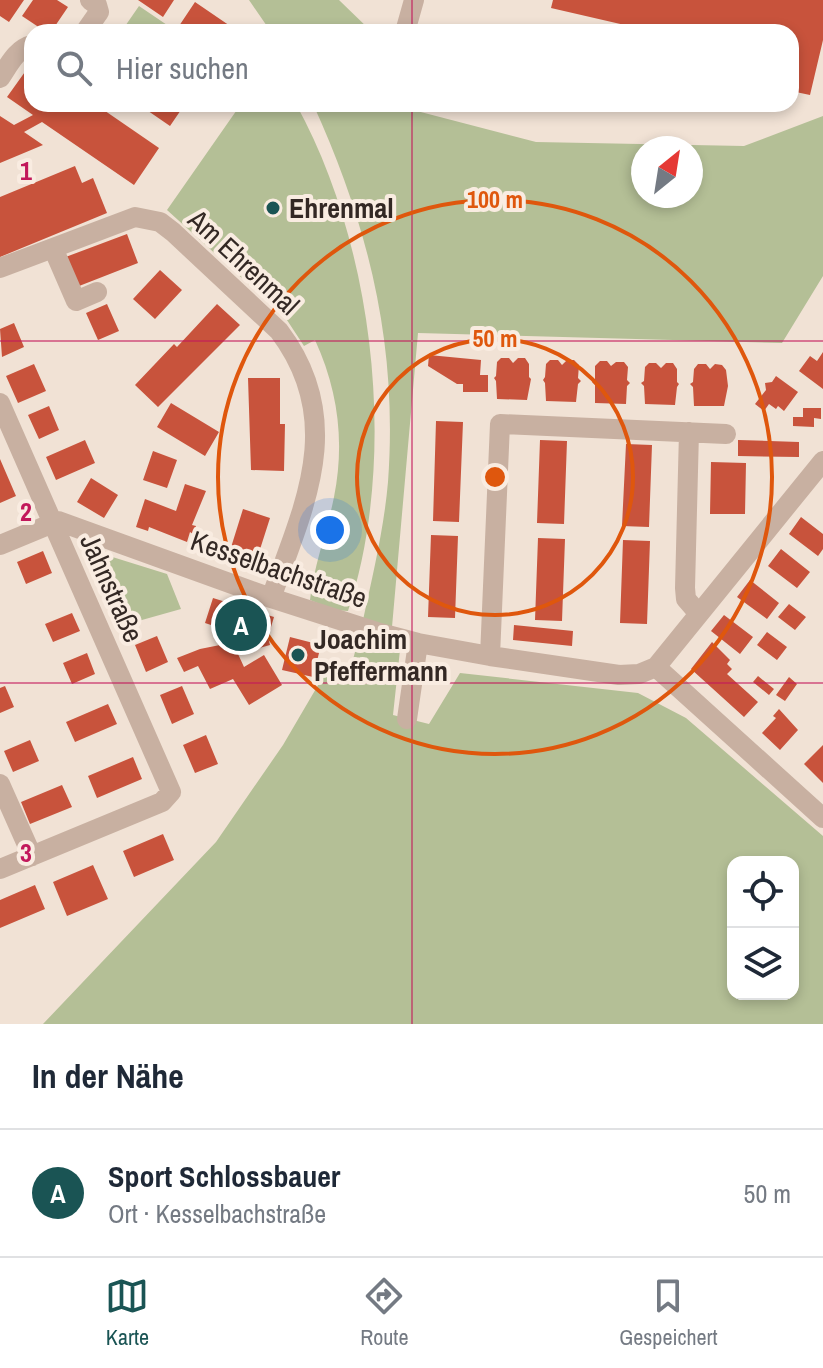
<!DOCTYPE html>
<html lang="de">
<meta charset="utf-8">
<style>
:root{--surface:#fff;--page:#f2f2f3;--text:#1f2937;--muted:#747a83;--line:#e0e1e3;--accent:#1a5454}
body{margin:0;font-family:"Archivo Narrow",sans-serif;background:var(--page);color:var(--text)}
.controls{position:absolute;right:24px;bottom:24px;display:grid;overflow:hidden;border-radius:16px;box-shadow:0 4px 12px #0003}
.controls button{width:72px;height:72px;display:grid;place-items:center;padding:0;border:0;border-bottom:2px solid var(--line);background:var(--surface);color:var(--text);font:40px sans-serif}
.compass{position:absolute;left:631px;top:136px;width:72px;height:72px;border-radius:50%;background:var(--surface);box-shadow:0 4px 12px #0003;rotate:30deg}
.you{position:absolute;left:330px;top:530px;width:28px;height:28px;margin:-20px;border:6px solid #fff;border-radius:50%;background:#1a73e8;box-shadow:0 0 0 12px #1a73e833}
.badge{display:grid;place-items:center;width:52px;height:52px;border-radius:50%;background:var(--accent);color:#fff;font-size:26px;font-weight:700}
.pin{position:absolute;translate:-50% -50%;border:4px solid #fff;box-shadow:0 2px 8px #0006}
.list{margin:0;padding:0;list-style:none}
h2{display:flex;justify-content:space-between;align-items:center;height:104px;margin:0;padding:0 32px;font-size:34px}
h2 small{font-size:26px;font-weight:400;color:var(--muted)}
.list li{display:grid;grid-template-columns:52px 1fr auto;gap:24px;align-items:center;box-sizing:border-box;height:128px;padding:0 32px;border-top:2px solid var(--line)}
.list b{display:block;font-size:30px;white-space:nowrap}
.list p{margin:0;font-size:26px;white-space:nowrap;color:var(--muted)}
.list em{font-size:26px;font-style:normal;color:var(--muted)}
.icon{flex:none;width:44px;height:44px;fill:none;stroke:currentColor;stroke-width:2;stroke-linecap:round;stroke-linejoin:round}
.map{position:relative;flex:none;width:823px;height:1024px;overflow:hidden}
.search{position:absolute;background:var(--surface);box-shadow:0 4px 12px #0003;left:24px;right:24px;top:24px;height:88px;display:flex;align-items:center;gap:20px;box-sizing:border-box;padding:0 28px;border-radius:24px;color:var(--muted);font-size:30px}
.sheet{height:232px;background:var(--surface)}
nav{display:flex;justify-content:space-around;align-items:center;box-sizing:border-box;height:112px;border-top:2px solid var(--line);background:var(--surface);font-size:22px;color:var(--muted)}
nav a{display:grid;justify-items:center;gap:4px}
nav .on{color:var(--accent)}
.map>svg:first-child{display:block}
.green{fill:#b4bf96;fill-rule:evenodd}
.building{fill:#c8533c}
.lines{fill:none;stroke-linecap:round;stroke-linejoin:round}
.minor{stroke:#c8b0a1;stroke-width:20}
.grid{fill:none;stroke:#c2185b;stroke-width:2;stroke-opacity:0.55}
.ring{fill:none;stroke:#df570d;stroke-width:4}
.poi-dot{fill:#1a5454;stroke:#f9ece1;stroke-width:3}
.labels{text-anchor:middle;stroke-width:8;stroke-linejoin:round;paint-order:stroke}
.poi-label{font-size:28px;font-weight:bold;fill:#332824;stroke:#f9ece1;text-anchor:start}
.street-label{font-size:28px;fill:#332824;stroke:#f9ece1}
.grid-label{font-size:26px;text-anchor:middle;font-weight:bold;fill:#c2185b;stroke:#f9ece1;stroke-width:8;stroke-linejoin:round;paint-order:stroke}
.centre{fill:#df570d;stroke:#f9ece1;stroke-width:4}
.ring-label{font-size:24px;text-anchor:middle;font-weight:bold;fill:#df570d;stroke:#f9ece1;stroke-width:8;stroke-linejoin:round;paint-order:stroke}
</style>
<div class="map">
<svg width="823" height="1024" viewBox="0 0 823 1024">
<rect width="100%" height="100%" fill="#f1e2d5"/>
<path class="green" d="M249,0H339L372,32H271Z
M139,6L170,27L167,32H121Z
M241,104H296C374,245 399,457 348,611L334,610L310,600C314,565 327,532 334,497C345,442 338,390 315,340L304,346L285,317L167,210Z
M313,104H390L536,142L744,146L823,116V276L782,343L418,333L392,627L363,620C373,574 384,528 388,482C398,345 369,227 313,104ZM643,148H691V196H643Z
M106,555L167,574L181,609L117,627L96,579L93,562Z
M359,637L400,650L393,715L429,724L460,673L638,693L686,718L823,836V1024H43L216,842L283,745L331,663L351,667ZM733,862H793V994H733Z"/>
<path class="building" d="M0,0H24L9,22L0,16Z
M33,0H57L68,7L51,32H46L22,16Z
M138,0H174L163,17Z
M553,0H823V40L810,95L791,91V32H655L551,8Z
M195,2L236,30L235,32H175Z
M32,62V104H95L159,148L134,185L42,122L24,132L43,145L0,163V116L14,125L33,115L7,97Z
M138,104H185L170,126Z
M75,166L82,183L93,178L107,213L0,257V197Z
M127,234L138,263L74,288L63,258Z
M160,270L182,290L155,319L133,299Z
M107,304L119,331L98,340L86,313Z
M217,304L240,325L158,407L135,385L174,344L177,347Z
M14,323L24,347L2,357L0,329Z
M823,352V389L799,371L810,356L817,361Z
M429,355L481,360L480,375H488V392H463V384H457L428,366Z
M501,358H509L513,363L518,358H525L529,364V377L531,379L527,400L497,399L496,381L494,378L496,376L497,362Z
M550,360H558L562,365L567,360H574L579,365L578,378L581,381L578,384L576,402L546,401L545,383L543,380L545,377L546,364Z
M600,361H607L611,366L616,362H624L628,367L627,380L630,383L627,386L626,404L595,403V385L592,382L595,379V366Z
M649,363H656L661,368L666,363H673L677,369V382L679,384L677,387L675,405L645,404L644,386L641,383L644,381L645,367Z
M34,364L46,391L18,403L6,376Z
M698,364H706L710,369L715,364L722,365L726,370L728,386L724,406H694L693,387L690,384L693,382L694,369Z
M776,376L798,392L784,411L778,406L776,409L769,404L764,411L755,404L766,390L765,383L772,382Z
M248,378H280V424H285L284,471L251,470Z
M171,403L219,432L205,456L157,427Z
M49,406L59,430L39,439L28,415Z
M803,408H821V419L814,418V427L793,426V417H803Z
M436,421L463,422L459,522L433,521Z
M85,440L95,463L56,480L46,457Z
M540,440L567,441L564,524L537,523Z
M738,440L799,442V457L738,456Z
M626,444L652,445L649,527L622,526Z
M153,451L177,460L167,488L143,480Z
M0,459L16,496L0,503Z
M711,462L746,463L745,514H710Z
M91,478L118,495L104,518L77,502Z
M185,484L206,491L192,525L196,526L193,534L190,532L187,542L149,527L148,531L136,527L145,499L176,511Z
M243,509L270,518L255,565L228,557Z
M801,517L823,534V549L818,556L789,534Z
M431,535L458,536L455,618L428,617Z
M538,538L565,539L562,621L535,620Z
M623,540L650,541L647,624L620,623Z
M781,549L810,572L797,588L768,566Z
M43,551L52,573L26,584L17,562Z
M750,580L779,603L767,619L737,597Z
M213,598L274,617L268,637L270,645L238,654L244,667L264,655L282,685L249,705L233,679L210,689L198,666L184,672L177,658L200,649L225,644L227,638L214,634L217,627L205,623Z
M789,604L806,617L795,630L778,617Z
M72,613L80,631L53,642L45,624Z
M724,615L753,637L740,654L711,631Z
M514,625L573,631L572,646L513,640Z
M767,632L787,647L777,660L757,645Z
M157,636L168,662L146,672L135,645Z
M290,637L321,645L313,677L282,670Z
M712,642L730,660L727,664L732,669L727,674L758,702L744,717L691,669Z
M87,653L95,674L72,684L63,663Z
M758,676L774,689L769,695L753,682Z
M789,677L797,684L785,701L776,695Z
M5,686L14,707L0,713V688Z
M182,686L194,714L172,724L160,695Z
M108,704L117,724L75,742L66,722Z
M779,709L798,730L780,750L762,733L776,718L773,716Z
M206,735L218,764L195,773L183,745Z
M30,740L39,761L13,772L4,751Z
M823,745V783L804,764Z
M133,757L142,779L97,798L88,776Z
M62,785L72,807L30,824L21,802Z
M163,834L174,860L134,877L123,851Z
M93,865L108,899L67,916L53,882Z
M35,885L45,909L0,928V900Z"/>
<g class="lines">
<path class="minor" d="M85,32L99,12L97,5L90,0
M405,32L414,0
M0,78C9,65 16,49 32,45
M53,248L76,301L97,292
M0,268L135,217L160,222L173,232L279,331C347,421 304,506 271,598
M0,403L171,792L162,802L0,869
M689,432L685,588L686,599L699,614
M0,545L58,521L271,598L380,633L418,643L490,656L619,675L639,674L656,667L823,461
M490,656L500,424L726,434
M656,667L823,818
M407,719L418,643
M0,784L32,856"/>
</g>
<path class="grid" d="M412,0V32M412,104V1024M0,341H823M0,683H823"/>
<g class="ring">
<circle cx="495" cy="477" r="138"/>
<circle cx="495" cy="477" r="277"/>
</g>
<g class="poi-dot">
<circle cx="273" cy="208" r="8"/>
<circle cx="298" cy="655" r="8"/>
</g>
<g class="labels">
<g class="poi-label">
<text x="289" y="218">Ehrenmal</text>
<text x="314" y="649">Joachim<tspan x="314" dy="32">Pfeffermann</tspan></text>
</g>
<g class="street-label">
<text transform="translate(244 262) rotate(43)" y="10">Am Ehrenmal</text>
<text transform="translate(279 569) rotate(19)" y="10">Kesselbachstraße</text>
<text transform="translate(112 588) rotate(66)" y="10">Jahnstraße</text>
</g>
</g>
<g class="grid-label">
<text x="26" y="180">1</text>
<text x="26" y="521">2</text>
<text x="26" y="862">3</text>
</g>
<circle cx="495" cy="477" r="12" class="centre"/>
<g class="ring-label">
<text x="495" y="208">100 m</text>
<text x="495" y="347">50 m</text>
</g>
</svg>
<div class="controls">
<button><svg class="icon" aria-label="locate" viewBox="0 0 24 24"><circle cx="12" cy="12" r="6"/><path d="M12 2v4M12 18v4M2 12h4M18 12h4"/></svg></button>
<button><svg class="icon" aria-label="layers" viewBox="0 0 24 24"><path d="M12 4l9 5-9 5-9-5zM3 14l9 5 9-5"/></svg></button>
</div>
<svg class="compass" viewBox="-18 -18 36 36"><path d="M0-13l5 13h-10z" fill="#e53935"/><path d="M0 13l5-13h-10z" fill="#747a83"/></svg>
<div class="you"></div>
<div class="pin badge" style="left:241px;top:625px">A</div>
<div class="search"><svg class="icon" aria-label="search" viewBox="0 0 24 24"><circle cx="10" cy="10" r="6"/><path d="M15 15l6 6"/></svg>Hier suchen</div>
</div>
<section class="sheet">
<h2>In der Nähe<small></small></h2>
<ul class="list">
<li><span class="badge">A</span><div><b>Sport Schlossbauer</b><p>Ort · Kesselbachstraße</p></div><em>50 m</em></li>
</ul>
</section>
<nav>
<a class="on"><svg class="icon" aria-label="map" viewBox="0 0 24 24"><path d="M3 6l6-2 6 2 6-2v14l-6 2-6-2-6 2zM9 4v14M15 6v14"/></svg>Karte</a>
<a><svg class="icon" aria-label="directions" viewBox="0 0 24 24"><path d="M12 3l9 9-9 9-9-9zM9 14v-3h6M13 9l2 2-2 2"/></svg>Route</a>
<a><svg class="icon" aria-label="saved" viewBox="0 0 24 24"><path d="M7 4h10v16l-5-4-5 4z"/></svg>Gespeichert</a>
</nav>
